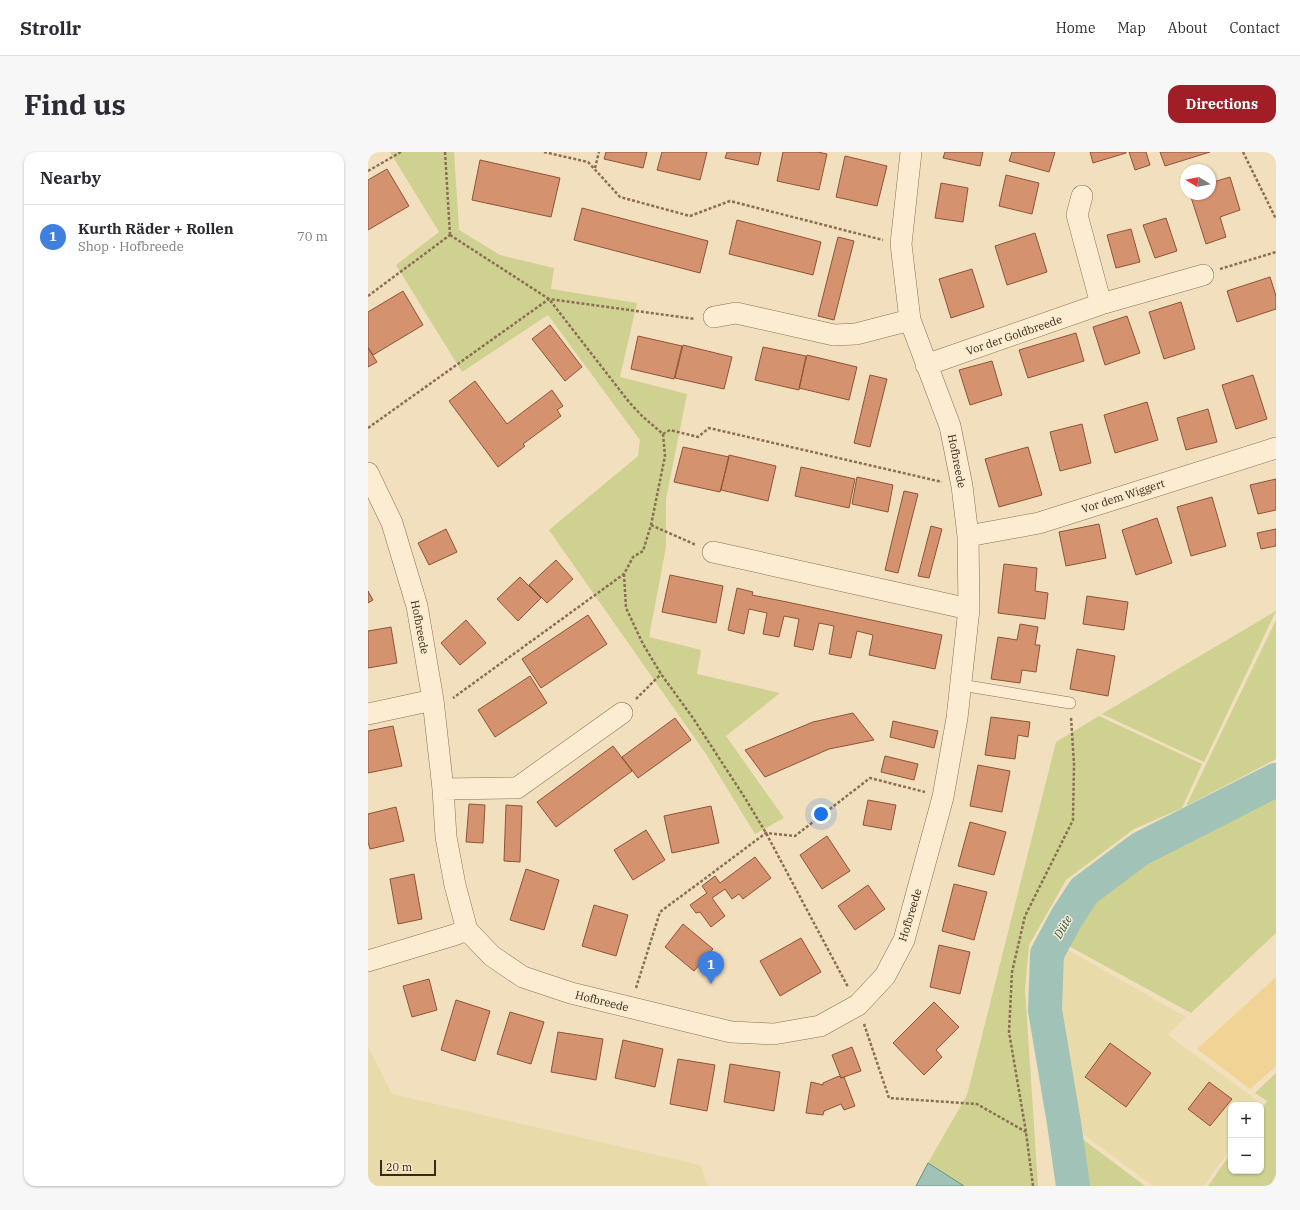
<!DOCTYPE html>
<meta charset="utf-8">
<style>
:root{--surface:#fff;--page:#f7f7f7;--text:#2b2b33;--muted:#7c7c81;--line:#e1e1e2;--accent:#a11e27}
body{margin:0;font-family:"IBM Plex Serif",serif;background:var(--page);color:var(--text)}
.controls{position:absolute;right:12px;bottom:12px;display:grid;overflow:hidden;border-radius:8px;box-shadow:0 1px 3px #0004}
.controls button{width:36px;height:36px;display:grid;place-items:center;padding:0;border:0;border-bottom:1px solid var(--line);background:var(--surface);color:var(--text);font:20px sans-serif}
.compass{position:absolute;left:812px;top:12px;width:36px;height:36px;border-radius:50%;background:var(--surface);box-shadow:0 1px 3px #0004;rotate:280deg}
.scale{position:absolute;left:12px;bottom:10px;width:56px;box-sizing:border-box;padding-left:4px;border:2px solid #3a271a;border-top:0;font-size:11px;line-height:14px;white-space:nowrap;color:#3a271a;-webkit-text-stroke:3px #f9e9cd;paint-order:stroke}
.you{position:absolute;left:453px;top:662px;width:14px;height:14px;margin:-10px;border:3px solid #fff;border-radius:50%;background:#1a73e8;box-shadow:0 0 0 6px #1a73e833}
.badge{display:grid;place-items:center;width:26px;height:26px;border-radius:50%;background:var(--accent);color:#fff;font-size:13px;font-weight:700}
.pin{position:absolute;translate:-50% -33px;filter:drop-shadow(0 1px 2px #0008)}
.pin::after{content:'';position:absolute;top:21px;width:14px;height:12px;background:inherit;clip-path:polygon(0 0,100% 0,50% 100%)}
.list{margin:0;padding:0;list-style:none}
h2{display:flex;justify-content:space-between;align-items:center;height:52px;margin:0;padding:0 16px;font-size:17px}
h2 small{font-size:13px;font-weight:400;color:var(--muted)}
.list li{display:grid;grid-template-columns:26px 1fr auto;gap:12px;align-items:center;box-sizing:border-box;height:64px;padding:0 16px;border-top:1px solid var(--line)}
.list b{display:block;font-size:15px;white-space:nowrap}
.list p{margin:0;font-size:13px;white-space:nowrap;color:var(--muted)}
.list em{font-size:13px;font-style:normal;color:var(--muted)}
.map{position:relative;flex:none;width:908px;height:1034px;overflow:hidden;border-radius:12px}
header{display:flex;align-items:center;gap:24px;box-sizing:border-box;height:56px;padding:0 20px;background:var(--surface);border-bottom:1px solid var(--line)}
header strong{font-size:19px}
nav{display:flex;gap:22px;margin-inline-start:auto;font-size:14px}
.intro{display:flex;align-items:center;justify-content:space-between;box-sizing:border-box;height:96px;padding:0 24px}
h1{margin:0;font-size:28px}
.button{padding:10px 18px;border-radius:12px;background:var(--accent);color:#fff;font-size:14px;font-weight:700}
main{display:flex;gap:24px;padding:0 24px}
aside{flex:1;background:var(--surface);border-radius:12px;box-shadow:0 1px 3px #0004}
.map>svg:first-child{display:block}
.farmland{fill:#e9daa9}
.green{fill:#ced190}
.sand{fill:#f2d396}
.water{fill:#a1c3b7;stroke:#679284}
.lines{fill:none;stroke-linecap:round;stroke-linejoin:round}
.river{stroke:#a1c3b7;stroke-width:34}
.building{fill:#d5926e;stroke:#8e5437}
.service-casing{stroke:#8c6e54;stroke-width:12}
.minor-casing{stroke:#8c6e54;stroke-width:22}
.path{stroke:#8c6e54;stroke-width:2.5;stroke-dasharray:3 2;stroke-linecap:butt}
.service{stroke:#fcecd1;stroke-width:11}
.minor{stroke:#fcecd1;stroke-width:21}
.labels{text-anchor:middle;stroke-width:3;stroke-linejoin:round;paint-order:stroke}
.street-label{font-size:11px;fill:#3a271a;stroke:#f9e9cd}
.water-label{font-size:12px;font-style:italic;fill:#285b54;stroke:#f9e9cd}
</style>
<header>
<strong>Strollr</strong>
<nav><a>Home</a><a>Map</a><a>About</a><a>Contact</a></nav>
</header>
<div class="intro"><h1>Find us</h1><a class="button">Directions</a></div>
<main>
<aside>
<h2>Nearby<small></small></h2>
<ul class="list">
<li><span class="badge" style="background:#3f7fe0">1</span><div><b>Kurth Räder + Rollen</b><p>Shop · Hofbreede</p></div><em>70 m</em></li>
</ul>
</aside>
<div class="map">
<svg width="908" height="1034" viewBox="0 0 908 1034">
<rect width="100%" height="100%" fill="#f2dfbd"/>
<path class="farmland" d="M698,797L818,865L800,883L894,952L893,953H863V996L836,1034H785L712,980L690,858L692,809Z
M0,895L24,942L332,1013L340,1034H0Z"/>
<path class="green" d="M22,0H86L91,78L132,103L186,116L183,137L269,151L252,225L319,242L298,347V395L281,485L333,498L329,522L412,541L358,584L416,666L387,682L338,602L181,378L270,304L272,288L180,163L94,220L28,113L71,80Z
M908,459L836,610L734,562Z
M908,468V607L818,654Z
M731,564L834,612L814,656L766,677L698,728L661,793L657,837L670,1034H596L560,1011L599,943L688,590Z
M908,645V781L823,861L699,793L725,751L778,713Z
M908,921V1022L902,1034H840L863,1001V1019H893V958L899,949L887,941Z
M713,986L777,1034H719Z"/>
<path class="sand" d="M908,825V914L882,937L829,897Z"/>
<path class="water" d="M560,1011L596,1034H548Z"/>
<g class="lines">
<path class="river" d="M705,1034L696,971L677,858L679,802L699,765L716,739L772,697L908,628"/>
</g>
<path class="building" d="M238,0H279L275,16L236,7Z
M294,0H339L332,28L289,18Z
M359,0H393L390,13L357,6Z
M415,0H450L459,2L451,38L409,29Z
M577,0H615L612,14L575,6Z
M644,0H687L681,20L641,9Z
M722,0H758V1L725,11Z
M761,0H778L782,13L767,18Z
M792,0H842L797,14Z
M477,4L519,14L509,54L468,45Z
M112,8L192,26L183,65L104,48Z
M19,17L41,54L0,78V28Z
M638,23L671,31L664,62L631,54Z
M862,25L872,58L852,65L858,85L838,92L822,42H842V31Z
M573,31L600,36L595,70L567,66Z
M214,56L340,89L332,121L206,88Z
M798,66L809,99L787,106L775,73Z
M369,68L453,90L445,123L361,102Z
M763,77L772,110L748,116L739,83Z
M667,81L679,120L639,133L627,94Z
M470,85L486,89L466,168L450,164Z
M604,117L616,155L583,166L571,127Z
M902,125L908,144V157L869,170L859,139Z
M35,139L55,173L5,203L0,195V160Z
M813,150L827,197L796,207L781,160Z
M759,164L772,201L737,213L725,175Z
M182,173L214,215L197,229L164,187Z
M708,181L716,209L660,226L651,198Z
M270,184L314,194L306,227L263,217Z
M315,193L364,205L356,237L307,226Z
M395,195L438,204L431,238L387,228Z
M0,196L9,210L0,215Z
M439,203L489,215L481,248L431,236Z
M624,209L634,243L602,253L591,218Z
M502,223L519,227L502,295L486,291Z
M885,223L899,267L868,277L854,233Z
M107,229L139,272L184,238L195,254L189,258L193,264L155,292L157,294L130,315L81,249Z
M779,250L790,288L747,301L736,263Z
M840,257L849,290L818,298L809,266Z
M714,272L723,311L692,319L682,280Z
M315,295L361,305L352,340L306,330Z
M660,295L674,343L631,355L617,307Z
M361,303L408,314L400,349L353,338Z
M433,315L487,327L481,356L427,344Z
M489,325L525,333L520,360L484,352Z
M908,327V358L890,362L882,333Z
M536,339L550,342L530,421L517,418Z
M844,345L858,394L823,404L809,355Z
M789,366L804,411L768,423L754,378Z
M731,372L738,406L698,414L691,380Z
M563,374L574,377L561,426L550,424Z
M78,377L89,400L61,413L50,391Z
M908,377V394L893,397L889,381Z
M188,408L205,427L179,451L161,433Z
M636,412L669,416L667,439L680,441L677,467L630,461Z
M302,423L355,434L348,471L294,460Z
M152,425L173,446L150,469L129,447Z
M369,436L385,440L384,443L419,450L574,483L567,517L501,503L505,483L489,479L483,506L461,502L466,474L451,471L445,498L426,494L431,467L416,464L411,485L395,482L399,461L381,457L376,482L360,478Z
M0,439L5,448L0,451Z
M719,444L760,450L756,478L715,472Z
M220,463L239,492L173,536L154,507Z
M98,468L118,491L92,513L73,491Z
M652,472L670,475L667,493H672L668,520L654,518L652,531L623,527L630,485L649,488Z
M23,475L29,511L0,516V479Z
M709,497L747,504L740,544L702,537Z
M162,524L179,551L127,585L110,558Z
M485,561L506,588L461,597L397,625L377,598L445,570Z
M623,565L662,570L660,585L650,583L647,607L617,603Z
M307,566L323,588L270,626L254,605Z
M525,569L570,579L566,596L522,585Z
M25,574L34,614L0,621V579Z
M245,594L264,619L188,675L169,650Z
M517,604L550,612L546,628L513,620Z
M610,613L642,619L634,660L602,654Z
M500,648L528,653L523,678L495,673Z
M101,652L117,653L115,691L98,690Z
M138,653L154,654L152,710L136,709Z
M343,654L351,691L304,701L296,664Z
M28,655L36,689L2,697L0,690V662Z
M602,670L638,680L626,723L590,714Z
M278,678L297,708L265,728L246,698Z
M459,684L482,719L454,737L432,703Z
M387,705L403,726L375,747L371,742L364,747L357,737L344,746L357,764L343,775L332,760L328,761L322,753L339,741L334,734L347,724L352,731Z
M158,717L191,728L176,778L142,768Z
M46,722L54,767L30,772L22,727Z
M586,732L619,740L606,788L574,779Z
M500,733L517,757L487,778L470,754Z
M226,753L260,763L248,804L214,794Z
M315,772L345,797L326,819L297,795Z
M433,786L453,820L412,844L392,809Z
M571,793L602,800L592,842L562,835Z
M61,827L69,858L44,865L35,834Z
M88,848L122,859L107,909L73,898Z
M566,850L591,875L568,898L574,905L556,923L525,891Z
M142,860L176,870L163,912L129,902Z
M190,880L235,887L228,928L183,920Z
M255,888L295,897L287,935L247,926Z
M742,891L783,921L758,955L717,925Z
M484,895L493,919L473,926L464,903Z
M310,907L347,913L339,959L302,952Z
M362,912L412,920L406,959L356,950Z
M471,924L473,926L476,925L487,954L476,958L473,952L456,959L455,963L438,961L443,930L455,933V931Z
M841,930L864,947L842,974L820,957Z"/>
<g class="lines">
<defs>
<path id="service" d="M593,533L702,551"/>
<path id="minor" d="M714,44L709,63L733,152
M346,165L368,161L466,183L488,182L542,168
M558,213L733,152L835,123
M0,321L24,371L49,454L65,548L75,637L78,685L87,733L99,778L124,804L155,825L203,841L363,880L406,882L452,874L490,853L517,824L536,788L575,645L589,566L601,457L600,384L594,334L582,274L542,168L533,92L543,0
M600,384L671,371L908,296
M345,400L601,457
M0,562L65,548
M75,637L149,636L254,561
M0,809L86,783L99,778"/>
</defs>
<use href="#service" class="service-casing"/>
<use href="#minor" class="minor-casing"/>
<path class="path" d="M77,0L82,83
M176,0L220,10L252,45L322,64L362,49L515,88
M875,0L908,67
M227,16L231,0
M0,19L33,0
M82,83L181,147L261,250L274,264L295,282L297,304L283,373L275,399L265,405L256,422L85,546
M852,117L908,100
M0,144L82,83
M0,276L181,147L327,167
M295,282L302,278L330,285L341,276L574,330
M283,373L328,393
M256,422L258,456L275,492L293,522L325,566L377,646L398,681L480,835
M268,547L293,522
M268,836L292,760L398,681L427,684L502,626L557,640
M496,872L521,946L609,952L658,980
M665,1034L658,980L641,880L644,820L657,764L705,668L706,612L703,565"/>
<use href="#service" class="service"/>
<use href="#minor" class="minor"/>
</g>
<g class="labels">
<g class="street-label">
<text transform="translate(646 183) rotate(-19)" y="4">Vor der Goldbreede</text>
<text transform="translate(589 309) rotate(79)" y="4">Hofbreede</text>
<text transform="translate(755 344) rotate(-18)" y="4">Vor dem Wiggert</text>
<text transform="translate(52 475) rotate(79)" y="4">Hofbreede</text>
<text transform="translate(542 763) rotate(-73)" y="4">Hofbreede</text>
<text transform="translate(234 849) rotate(14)" y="4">Hofbreede</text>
</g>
<g class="water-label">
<text transform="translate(695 775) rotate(-60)" y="4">Düte</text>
</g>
</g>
</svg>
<div class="controls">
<button>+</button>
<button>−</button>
</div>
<svg class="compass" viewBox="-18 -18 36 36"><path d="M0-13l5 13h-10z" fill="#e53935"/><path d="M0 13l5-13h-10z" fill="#7c7c81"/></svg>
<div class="scale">20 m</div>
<div class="you"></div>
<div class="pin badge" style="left:343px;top:832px;background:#3f7fe0">1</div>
</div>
</main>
